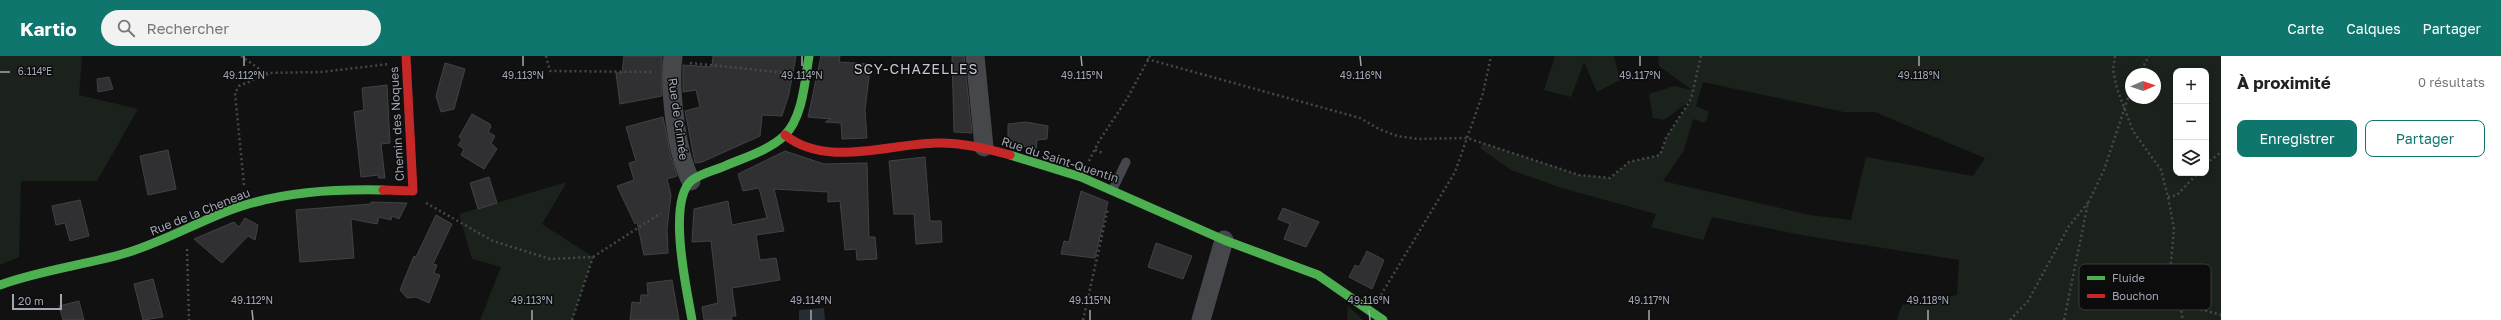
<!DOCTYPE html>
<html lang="fr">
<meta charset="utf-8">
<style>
:root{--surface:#fff;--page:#f2f2f2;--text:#222;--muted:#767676;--line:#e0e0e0;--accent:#0f766e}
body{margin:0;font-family:"Golos Text",sans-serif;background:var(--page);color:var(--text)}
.controls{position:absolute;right:12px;top:12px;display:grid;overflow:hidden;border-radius:8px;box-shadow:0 2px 6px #0003}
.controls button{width:36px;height:36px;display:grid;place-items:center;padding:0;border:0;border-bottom:1px solid var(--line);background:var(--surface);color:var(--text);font:20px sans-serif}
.compass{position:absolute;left:2125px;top:12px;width:36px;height:36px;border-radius:50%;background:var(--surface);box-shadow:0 2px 6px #0003;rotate:88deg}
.scale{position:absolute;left:12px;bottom:10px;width:50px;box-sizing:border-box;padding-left:4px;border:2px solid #a1a6b4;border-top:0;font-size:11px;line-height:14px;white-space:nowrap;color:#a1a6b4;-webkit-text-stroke:3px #0c0c0d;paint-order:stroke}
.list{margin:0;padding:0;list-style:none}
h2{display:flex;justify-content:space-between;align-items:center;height:52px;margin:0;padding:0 16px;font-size:17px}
h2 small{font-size:13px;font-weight:400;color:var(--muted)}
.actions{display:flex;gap:8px;padding:12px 16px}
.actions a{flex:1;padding:9px 0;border:1px solid var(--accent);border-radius:8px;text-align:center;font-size:14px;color:var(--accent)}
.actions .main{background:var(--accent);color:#fff}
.icon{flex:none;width:22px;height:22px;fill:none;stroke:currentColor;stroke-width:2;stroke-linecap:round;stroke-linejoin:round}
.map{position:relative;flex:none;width:2221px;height:264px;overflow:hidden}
header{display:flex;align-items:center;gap:24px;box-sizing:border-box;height:56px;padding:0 20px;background:var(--accent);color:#fff}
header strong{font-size:19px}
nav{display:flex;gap:22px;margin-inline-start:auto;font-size:14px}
.search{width:280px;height:36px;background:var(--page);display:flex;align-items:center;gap:10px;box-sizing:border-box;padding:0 14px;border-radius:22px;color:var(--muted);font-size:15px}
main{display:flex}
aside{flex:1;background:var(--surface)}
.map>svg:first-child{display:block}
.green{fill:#1b221c;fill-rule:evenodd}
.water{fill:#252c33}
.building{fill:#303033;stroke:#404246}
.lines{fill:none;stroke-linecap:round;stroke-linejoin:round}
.path{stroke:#47484d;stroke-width:2.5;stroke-dasharray:2 3;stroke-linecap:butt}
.lane{stroke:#46474b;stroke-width:9}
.street{stroke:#46474b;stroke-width:19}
.fast{stroke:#4caf50;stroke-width:9}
.jam{stroke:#c62828;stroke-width:9}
.ticks{fill:none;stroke:#a1a6b4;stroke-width:1.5}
.labels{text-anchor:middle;stroke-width:3;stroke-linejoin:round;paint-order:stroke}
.street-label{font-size:12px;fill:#a1a6b4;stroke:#0c0c0d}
.quarter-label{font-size:14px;letter-spacing:1px;fill:#c2c6d0;stroke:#0c0c0d}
.key{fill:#0c0c0d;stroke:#393a3f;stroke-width:1}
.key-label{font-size:11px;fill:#a1a6b4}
.ticks-label{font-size:10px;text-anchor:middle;fill:#a1a6b4;stroke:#0c0c0d;stroke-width:3;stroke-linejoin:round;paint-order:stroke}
</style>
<header>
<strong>Kartio</strong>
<div class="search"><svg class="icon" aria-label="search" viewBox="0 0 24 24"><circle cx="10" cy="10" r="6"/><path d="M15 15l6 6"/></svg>Rechercher</div>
<nav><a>Carte</a><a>Calques</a><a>Partager</a></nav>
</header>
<main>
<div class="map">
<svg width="2221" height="264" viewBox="0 0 2221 264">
<rect width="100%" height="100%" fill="#111112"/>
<path class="green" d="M0,0H82L79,39L138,53L97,125H21L19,201L0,209Z
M1555,0H1614L1620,24L1597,36L1584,6L1571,41L1544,34Z
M1658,0H2221V264H1897L1902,249L1957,239L1959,204L1807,180L1712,161L1703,184L1651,171L1656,158L1562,132L1511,114L1480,92L1482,87L1579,119L1610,122L1629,106L1660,99L1666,82L1691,44L1664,64L1653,62L1649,38L1674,30L1692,34L1659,10ZM2176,15H2206V117H2176ZM2131,18H2155V42H2131ZM1703,26L1844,56H1875L1985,102L1973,120L1866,101L1851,164L1810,159L1663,125L1684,94L1693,63L1705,67L1709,56L1696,50Z
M567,126L542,168L593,201L572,264H480L501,211L472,203L459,158Z
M1348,250L1363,264H1347Z"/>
<path class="water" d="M824,252L825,264H799V254Z"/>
<path class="building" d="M624,0H662V40L620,48L616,17H622Z
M713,0H796L789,38L782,60L762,59L760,80L702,106L695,107L685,55L700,51L696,34L683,36V9L712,11Z
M821,0H840L839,6L868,8V13H870L865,54L867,82L842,83L841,67L825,66L831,63L808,61Z
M952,0H964L972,77L954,76Z
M445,7L465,13L454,53L441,56L436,40Z
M109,21L113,33L98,36L97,23Z
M387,29L390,87L381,88L385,122H378L379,119L361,121L354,56L364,54L362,32Z
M472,58L490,68L491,71L488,76L495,80L491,87L497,93L484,113L461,99L464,93L458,89L462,83L459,81Z
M663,61L671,101L677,120L667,123L671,139L667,173L668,197L644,199L637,166L635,168L617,130L634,124L629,107L636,105L626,71Z
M1026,66L1048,70L1047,83L1037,84L1036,94L1008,85V68Z
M168,94L176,133L148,139L140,100Z
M785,95L824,108L867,107L869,181H875L877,203L857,204L856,193L845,194L840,145L828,146V136L774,133L784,175L756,179L760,204L776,202L780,224L732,232L736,260H731L732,264H704L702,251L718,247L711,185L692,186L694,153L728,145L732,169L767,162L759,132L743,135L738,118Z
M925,101L930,165H941L942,186L916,188L914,158H894L889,105Z
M489,121L497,147L478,153L470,127Z
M1081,135L1108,146L1095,202L1061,198L1064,185L1069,186Z
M80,144L89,180L70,185L65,167L56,169L52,150Z
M371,146L407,147L399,163L392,160L391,164L379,161L377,168L351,163L354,202L300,206L296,154L371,148Z
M1283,152L1319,166L1306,191L1284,183L1290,168L1278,163Z
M436,159L452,168L433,208L437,209L434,217L440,219L429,247L416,241L407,242L400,234L414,200L416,201Z
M245,162L258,169L255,184L248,180L222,207L194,183L234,166L239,171Z
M1156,187L1192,200L1183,223L1148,211Z
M1367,195L1384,204L1372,233L1349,221L1355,209L1359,211Z
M153,223L163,261L143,264L134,228Z
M672,224L679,264H630L632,246L640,247L641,239H648L647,227Z
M79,245L84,264H63L59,250Z"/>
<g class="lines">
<path class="path" d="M241,0L265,17L321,16L389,8
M546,0L550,15L654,16
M2115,0L2113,14L2117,33L2133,75L2161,114L2168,141L2174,173L2171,207L2183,264
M1147,3L1360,62L1379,73L1397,80L1418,83L1467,82L1579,119L1610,122L1629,106L1660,99L1666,82L1691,43L1701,0
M690,7L787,17
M2139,18L2149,0
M1095,94L1103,97
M1089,105L1099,85L1127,43L1150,0
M2206,108L2221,96
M244,129L235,37L239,30L268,18
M2168,141L2177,139L2198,117
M426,147L493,185L550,203L593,201L661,157
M187,193L189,264
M1381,239L1455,116L1483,37L1491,0
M2181,248L2221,259
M572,264L593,201
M1083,264L1108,153
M2010,264L2028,245L2069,170L2088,147
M2064,264L2088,147L2104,114L2131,33"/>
<path class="lane" d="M1113,133L1126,106"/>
<path class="street" d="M673,0C669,32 676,97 691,125
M975,0L984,91
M1201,264L1224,184"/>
<path class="fast" d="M1010,99L1081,121L1224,184L1318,219L1383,264
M0,229C41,214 85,209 126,197C163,186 197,166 233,153C281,136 332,133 383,134
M692,264C687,235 667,147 691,125C700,117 717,114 727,109C746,101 769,94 784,80C803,62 805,24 809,0"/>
<path class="jam" d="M785,79C826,112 888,88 936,87C961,86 986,92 1010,99
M383,134L413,135L406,0"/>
</g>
<path class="ticks" d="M244,0V10M523,0V10M802,0V10M1081,0L1082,10M1360,0L1361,10M1640,0V10M1919,0V10M0,16H10M252,254L253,264M532,254V264M811,254V264M1090,254V264M1369,254L1370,264M1649,254V264M1928,254V264"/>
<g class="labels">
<g class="street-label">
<text transform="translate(678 63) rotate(82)" y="4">Rue de Crimée</text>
<text transform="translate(397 68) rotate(-93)" y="4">Chemin des Noques</text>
<text transform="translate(1060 104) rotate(18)" y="4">Rue du Saint-Quentin</text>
<text transform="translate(200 156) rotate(-22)" y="4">Rue de la Cheneau</text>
</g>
<g class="quarter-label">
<text x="916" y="18">SCY-CHAZELLES</text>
</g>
</g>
<rect x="2079" y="208" width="132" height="46" rx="6" class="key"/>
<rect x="2087" y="220" width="18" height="4" fill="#4caf50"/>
<rect x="2087" y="238" width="18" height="4" fill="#c62828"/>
<g class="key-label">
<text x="2112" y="226">Fluide</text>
<text x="2112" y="244">Bouchon</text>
</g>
<g class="ticks-label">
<text x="35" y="19">6.114°E</text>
<text x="244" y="23">49.112°N</text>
<text x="523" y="23">49.113°N</text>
<text x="802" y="23">49.114°N</text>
<text x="1082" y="23">49.115°N</text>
<text x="1361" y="23">49.116°N</text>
<text x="1640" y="23">49.117°N</text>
<text x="1919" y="23">49.118°N</text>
<text x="252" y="248">49.112°N</text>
<text x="532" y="248">49.113°N</text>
<text x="811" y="248">49.114°N</text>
<text x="1090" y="248">49.115°N</text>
<text x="1369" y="248">49.116°N</text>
<text x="1649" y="248">49.117°N</text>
<text x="1928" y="248">49.118°N</text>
</g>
</svg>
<div class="controls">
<button>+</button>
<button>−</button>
<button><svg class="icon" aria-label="layers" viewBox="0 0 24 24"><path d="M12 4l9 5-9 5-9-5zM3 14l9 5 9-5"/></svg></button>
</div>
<svg class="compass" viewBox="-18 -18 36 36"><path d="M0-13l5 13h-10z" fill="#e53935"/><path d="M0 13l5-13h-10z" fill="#767676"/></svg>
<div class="scale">20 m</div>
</div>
<aside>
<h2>À proximité<small>0 résultats</small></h2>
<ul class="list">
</ul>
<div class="actions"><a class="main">Enregistrer</a><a>Partager</a></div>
</aside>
</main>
